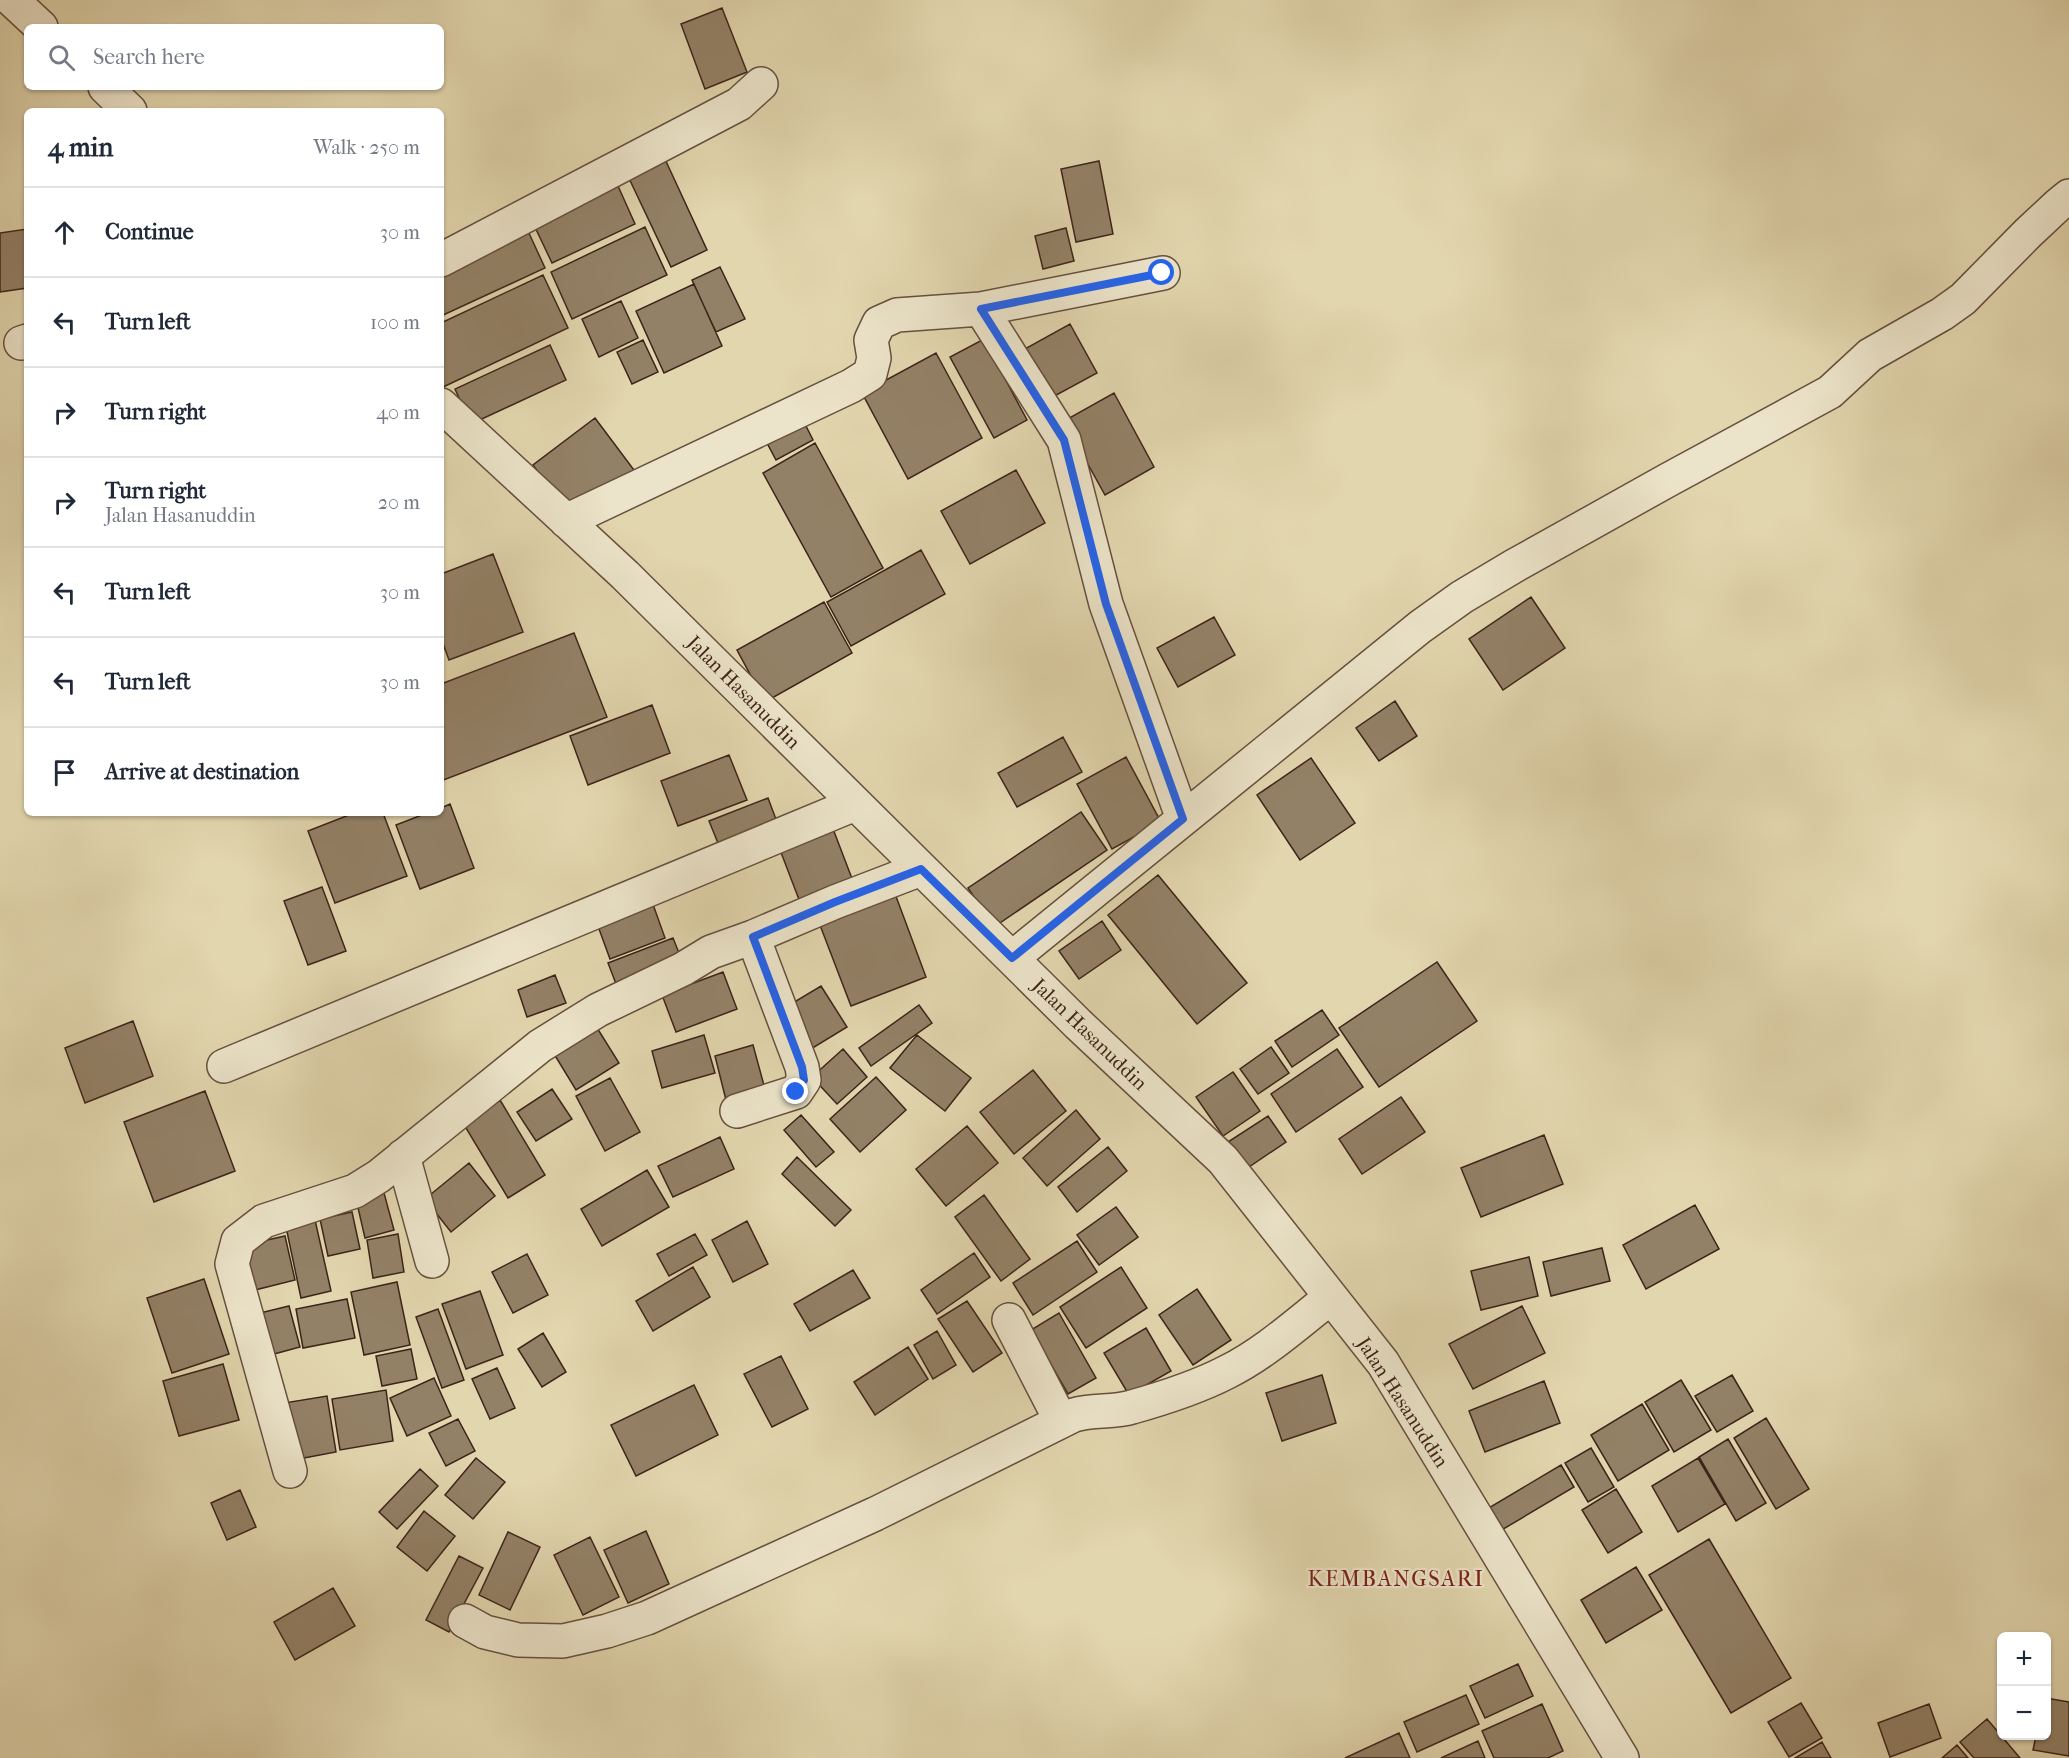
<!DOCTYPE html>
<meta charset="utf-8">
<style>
:root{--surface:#fff;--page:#f2f2f3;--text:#1f2937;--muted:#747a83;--line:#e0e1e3}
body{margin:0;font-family:"IM FELL French Canon",serif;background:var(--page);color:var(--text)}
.controls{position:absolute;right:18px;bottom:18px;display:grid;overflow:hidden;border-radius:9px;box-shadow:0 2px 4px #0004}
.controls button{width:54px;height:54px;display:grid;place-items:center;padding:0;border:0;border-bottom:2px solid var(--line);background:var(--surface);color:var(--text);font:30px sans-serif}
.stop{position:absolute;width:18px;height:18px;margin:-14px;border:4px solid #2563eb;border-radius:50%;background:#fff}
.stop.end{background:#2563eb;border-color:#fff;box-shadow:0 2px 6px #0008}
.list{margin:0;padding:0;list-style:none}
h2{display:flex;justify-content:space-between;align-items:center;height:78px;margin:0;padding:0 24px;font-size:26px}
h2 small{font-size:20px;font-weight:400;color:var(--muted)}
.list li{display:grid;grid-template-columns:39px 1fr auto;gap:18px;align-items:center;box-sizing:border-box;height:90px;padding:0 24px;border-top:2px solid var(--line)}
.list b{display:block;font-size:22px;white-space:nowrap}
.list p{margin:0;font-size:20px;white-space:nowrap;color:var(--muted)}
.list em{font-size:20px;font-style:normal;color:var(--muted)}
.icon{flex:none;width:33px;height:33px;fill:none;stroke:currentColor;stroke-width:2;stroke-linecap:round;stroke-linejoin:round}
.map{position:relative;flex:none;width:2069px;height:1758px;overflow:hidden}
.search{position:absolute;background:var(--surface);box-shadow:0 2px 4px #0004;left:24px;top:24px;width:420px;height:66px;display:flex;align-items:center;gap:15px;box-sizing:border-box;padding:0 21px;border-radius:9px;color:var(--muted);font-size:22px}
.panel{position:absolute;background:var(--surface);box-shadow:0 2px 4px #0004;left:24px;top:108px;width:420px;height:708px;border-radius:9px}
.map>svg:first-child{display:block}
.building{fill:#938167;stroke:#3d241a;stroke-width:1.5}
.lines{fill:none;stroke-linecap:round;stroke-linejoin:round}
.minor-casing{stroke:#66503f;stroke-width:36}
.minor{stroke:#ece4ca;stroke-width:33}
.route{stroke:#2563eb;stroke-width:8}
.labels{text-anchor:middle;stroke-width:4.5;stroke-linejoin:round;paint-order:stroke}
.street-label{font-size:20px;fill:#3d241a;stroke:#ece4ca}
.quarter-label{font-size:22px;letter-spacing:1.5px;fill:#7a1f14;stroke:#ece4ca}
</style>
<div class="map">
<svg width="2069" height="1758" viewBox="0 0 2069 1758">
<rect width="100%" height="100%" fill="#e2d6ae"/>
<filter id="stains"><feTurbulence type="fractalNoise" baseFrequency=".00333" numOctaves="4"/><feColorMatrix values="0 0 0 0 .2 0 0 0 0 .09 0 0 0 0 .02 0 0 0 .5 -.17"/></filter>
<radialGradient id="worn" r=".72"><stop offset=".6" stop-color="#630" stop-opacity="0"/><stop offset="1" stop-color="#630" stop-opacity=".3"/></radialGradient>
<path class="building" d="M722,8L747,72L705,89L681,24Z
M664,157L707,250L671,267L627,174Z
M1099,161L1113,234L1076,242L1061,169Z
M618,186L635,224L552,263L534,225Z
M645,227L667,275L572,319L551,272Z
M1066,228L1074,261L1043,269L1035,236Z
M27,229V288L0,292V233Z
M528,231L545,268L441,316V272Z
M720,267L745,319L716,332L692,280Z
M543,275L568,328L441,388V323Z
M694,284L722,346L664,373L636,311Z
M621,301L638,338L599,357L582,319Z
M1070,324L1097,373L1049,399L1023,350Z
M984,339L1027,420L994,438L950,357Z
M643,340L658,372L632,384L617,352Z
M550,345L566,380L471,424L455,389Z
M936,353L982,438L908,479L862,393Z
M1114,393L1154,467L1105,495L1064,421Z
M595,418L634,470L571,517L533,465Z
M804,422L813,440L776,460L767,443Z
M815,443L883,568L831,597L763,473Z
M1016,470L1045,523L970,564L941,511Z
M921,550L945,594L851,646L827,602Z
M493,554L523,632L449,660L441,638V574Z
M1531,597L1565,648L1503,690L1469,639Z
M824,602L852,653L765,702L737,650Z
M1214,617L1235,655L1178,687L1157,648Z
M574,633L607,717L441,781V684Z
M1395,701L1417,736L1379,761L1356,728Z
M652,705L670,753L588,785L570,736Z
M1063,737L1082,772L1017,807L998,773Z
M729,755L747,800L678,826L661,781Z
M1126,757L1161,822L1112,849L1077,784Z
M1311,758L1355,823L1300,860L1257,795Z
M768,798L780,830L722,853L709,821Z
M450,804L474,868L420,889L396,825L427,813H441V808Z
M1081,812L1107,850L994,927L968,888Z
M354,813H383L407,876L335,903L308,831Z
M830,821L856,889L803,910L777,842Z
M1158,875L1247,983L1197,1024L1108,915Z
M322,887L346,951L308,965L284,901Z
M894,891L926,977L851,1006L818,920Z
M650,896L665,938L610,959L595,918Z
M1102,921L1121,950L1079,979L1059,951Z
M673,938L683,963L618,989L608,963Z
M1437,962L1477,1021L1379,1087L1339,1028Z
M723,972L737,1009L676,1032L662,995Z
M555,975L566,1003L527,1017L518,990Z
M821,986L847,1027L811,1049L786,1007Z
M919,1005L932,1023L871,1066L859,1048Z
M1322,1010L1339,1035L1292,1067L1275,1041Z
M133,1021L153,1076L85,1103L65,1048Z
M594,1023L619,1063L576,1090L551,1049Z
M704,1035L715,1073L662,1088L652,1051Z
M917,1035L971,1078L945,1111L890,1068Z
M753,1045L765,1089L726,1100L715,1056Z
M1271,1047L1289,1073L1258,1094L1240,1069Z
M843,1049L867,1077L837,1104L812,1077Z
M1337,1049L1363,1087L1296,1132L1271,1094Z
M1033,1070L1066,1111L1014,1154L980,1112Z
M1233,1072L1260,1111L1223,1136L1196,1097Z
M876,1077L906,1110L860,1152L830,1119Z
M610,1078L640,1132L605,1151L576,1096Z
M552,1089L572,1119L536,1141L517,1112Z
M205,1091L235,1171L154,1202L124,1122Z
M1401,1097L1425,1132L1362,1174L1339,1139Z
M500,1100L545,1175L508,1198L463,1123Z
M1076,1110L1100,1139L1047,1186L1023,1158Z
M801,1115L834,1152L816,1167L784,1130Z
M1268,1116L1286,1142L1246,1169L1228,1142Z
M967,1126L998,1163L946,1206L916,1169Z
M1544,1135L1563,1184L1481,1217L1461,1168Z
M720,1137L734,1169L673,1197L658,1166Z
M1108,1147L1127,1171L1077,1212L1058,1187Z
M797,1157L851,1210L835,1226L782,1174Z
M469,1163L495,1196L451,1232L425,1199Z
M647,1170L669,1207L602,1246L581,1209Z
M384,1193L394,1230L365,1238L356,1199Z
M984,1195L1030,1259L1001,1281L955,1217Z
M1695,1205L1719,1249L1646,1289L1623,1245Z
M1116,1207L1138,1237L1099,1265L1077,1235Z
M352,1212L360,1249L328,1256L320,1219Z
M315,1220L331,1291L301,1298L286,1227Z
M747,1221L768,1264L733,1282L712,1240Z
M398,1234L404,1272L373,1278L367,1240Z
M695,1234L707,1255L669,1276L657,1254Z
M285,1236L295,1280L255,1290L245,1245Z
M1077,1241L1097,1272L1033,1315L1013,1283Z
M1602,1248L1610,1281L1551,1296L1543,1262Z
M974,1253L990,1277L937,1314L921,1290Z
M527,1254L548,1295L513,1313L492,1272Z
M1529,1257L1538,1296L1481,1310L1471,1271Z
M693,1267L710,1297L653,1331L636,1301Z
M1121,1267L1147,1308L1086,1348L1060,1307Z
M853,1270L870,1298L810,1331L794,1304Z
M204,1279L229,1354L172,1373L147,1298Z
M397,1282L410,1345L364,1355L351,1292Z
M1197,1289L1231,1340L1193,1365L1159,1315Z
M480,1291L503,1355L466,1369L442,1304Z
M347,1299L355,1338L303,1348L296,1309Z
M967,1301L1002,1353L973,1372L938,1319Z
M289,1306L300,1347L263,1357L252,1315Z
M1522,1306L1545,1353L1473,1389L1449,1344Z
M438,1309L464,1380L442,1388L416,1317Z
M1059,1313L1096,1378L1068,1394L1031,1330Z
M1146,1328L1171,1371L1129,1395L1104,1353Z
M937,1331L956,1365L933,1379L914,1345Z
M543,1333L566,1372L542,1387L518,1349Z
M908,1347L928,1379L875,1415L854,1382Z
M411,1349L417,1379L382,1386L376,1356Z
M781,1356L808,1409L772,1427L744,1374Z
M223,1364L239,1420L179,1436L163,1381Z
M497,1368L515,1408L490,1419L472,1379Z
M1322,1375L1336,1423L1282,1441L1266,1393Z
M1732,1375L1753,1411L1717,1432L1695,1396Z
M434,1378L451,1416L407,1436L390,1398Z
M1681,1380L1711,1430L1674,1452L1645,1402Z
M1544,1381L1560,1423L1485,1452L1469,1411Z
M694,1385L718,1435L636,1476L611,1425Z
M386,1390L393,1441L340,1450L332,1399Z
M327,1396L336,1452L293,1460L284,1403Z
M1642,1404L1669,1450L1618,1481L1591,1435Z
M1766,1418L1809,1489L1776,1509L1734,1438Z
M458,1419L475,1451L446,1466L429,1433Z
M1728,1439L1766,1503L1736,1521L1699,1457Z
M1591,1448L1614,1487L1588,1502L1565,1463Z
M476,1458L505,1482L473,1519L445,1495Z
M1698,1458L1725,1504L1678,1532L1652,1486Z
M1561,1465L1574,1487L1500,1531L1487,1509Z
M420,1469L438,1486L397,1529L379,1512Z
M1616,1489L1642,1532L1608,1553L1582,1510Z
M240,1490L256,1527L227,1540L211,1503Z
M424,1511L455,1536L427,1571L397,1547Z
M646,1531L669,1584L628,1603L604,1550Z
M508,1532L540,1547L510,1610L479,1595Z
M590,1537L619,1597L583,1615L554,1555Z
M1709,1539L1791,1678L1731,1713L1649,1575Z
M459,1556L483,1568L449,1632L426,1620Z
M1636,1567L1662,1610L1606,1643L1581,1600Z
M333,1588L355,1626L295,1660L274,1622Z
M1518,1664L1533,1696L1485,1718L1470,1686Z
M1466,1695L1479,1724L1417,1752L1404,1722Z
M2046,1698L2069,1702V1756L2033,1750L2036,1736H2046Z
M1801,1703L1822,1738L1789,1757L1768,1722Z
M1542,1704L1563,1751L1548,1758H1494L1482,1731Z
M1929,1704L1941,1738L1890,1757L1878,1723Z
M1987,1719L2020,1758H1974L1960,1742Z
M1399,1733L1410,1758H1345Z
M1478,1741L1485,1758H1441Z
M1822,1742L1831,1758H1795Z
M1957,1745L1968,1758H1942Z"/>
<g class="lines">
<defs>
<path id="minor" d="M12,0L41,27
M105,87L130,111
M441,260L739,104L761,84
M981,309L1064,440L1106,604L1183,819
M21,343L27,341
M441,405L625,575L1078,1024L1223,1160L1383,1363L1622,1758
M566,521L851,386L870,374L874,358L871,340L879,323L897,315L981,309L1163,273
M1012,958L1420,627L1462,597L1514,566L1668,480L1830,392L1870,355L1942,314L1963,299L2028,233L2058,205L2069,196
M224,1066L855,804
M737,1111L796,1092L804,1080L802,1067L753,937
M403,1156L432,1261
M1009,1320L1061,1421
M290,1471L232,1264L238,1241L264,1221L355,1191L379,1176L540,1046L598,1010L683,969L711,952L753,937L835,902L921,869
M465,1621L485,1632L518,1640L563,1641L607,1631L647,1618L875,1514L1074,1415C1093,1409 1113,1413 1132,1407C1164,1398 1198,1387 1227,1372C1265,1353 1298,1323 1331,1297"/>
</defs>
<use href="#minor" class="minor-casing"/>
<use href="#minor" class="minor"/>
</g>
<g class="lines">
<path class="route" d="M796,1092L804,1080L802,1067L753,937L835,902L921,869L1012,958L1183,819L1106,604L1064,440L981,309L1162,273"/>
</g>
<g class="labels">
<g class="street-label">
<text transform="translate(744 692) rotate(45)" y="7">Jalan Hasanuddin</text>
<text transform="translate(1090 1034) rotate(44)" y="7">Jalan Hasanuddin</text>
<text transform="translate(1403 1402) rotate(57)" y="7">Jalan Hasanuddin</text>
</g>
<g class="quarter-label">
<text x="1396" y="1586">KEMBANGSARI</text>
</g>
</g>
<rect width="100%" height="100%" filter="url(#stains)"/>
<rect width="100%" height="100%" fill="url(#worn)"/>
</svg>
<div class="controls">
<button>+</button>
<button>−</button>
</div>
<div class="stop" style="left:1162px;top:273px"></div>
<div class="stop end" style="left:796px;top:1092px"></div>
<div class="search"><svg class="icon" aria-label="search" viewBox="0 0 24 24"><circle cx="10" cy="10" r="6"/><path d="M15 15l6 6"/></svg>Search here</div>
<section class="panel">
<h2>4 min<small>Walk · 250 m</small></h2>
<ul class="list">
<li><svg class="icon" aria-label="ahead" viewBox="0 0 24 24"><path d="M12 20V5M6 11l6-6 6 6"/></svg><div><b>Continue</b></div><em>30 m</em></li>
<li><svg class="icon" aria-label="left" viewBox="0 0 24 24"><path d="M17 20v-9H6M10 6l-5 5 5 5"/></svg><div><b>Turn left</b></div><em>100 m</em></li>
<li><svg class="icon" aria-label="right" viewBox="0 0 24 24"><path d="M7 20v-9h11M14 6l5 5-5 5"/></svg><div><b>Turn right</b></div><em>40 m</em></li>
<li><svg class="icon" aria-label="right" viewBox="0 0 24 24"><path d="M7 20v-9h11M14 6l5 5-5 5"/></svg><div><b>Turn right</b><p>Jalan Hasanuddin</p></div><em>20 m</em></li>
<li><svg class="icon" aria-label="left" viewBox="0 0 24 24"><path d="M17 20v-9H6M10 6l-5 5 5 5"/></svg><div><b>Turn left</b></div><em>30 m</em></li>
<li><svg class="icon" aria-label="left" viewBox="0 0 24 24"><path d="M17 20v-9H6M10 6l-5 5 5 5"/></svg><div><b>Turn left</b></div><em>30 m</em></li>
<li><svg class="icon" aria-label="arrive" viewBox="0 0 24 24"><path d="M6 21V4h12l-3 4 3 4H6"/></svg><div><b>Arrive at destination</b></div></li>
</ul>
</section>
</div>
